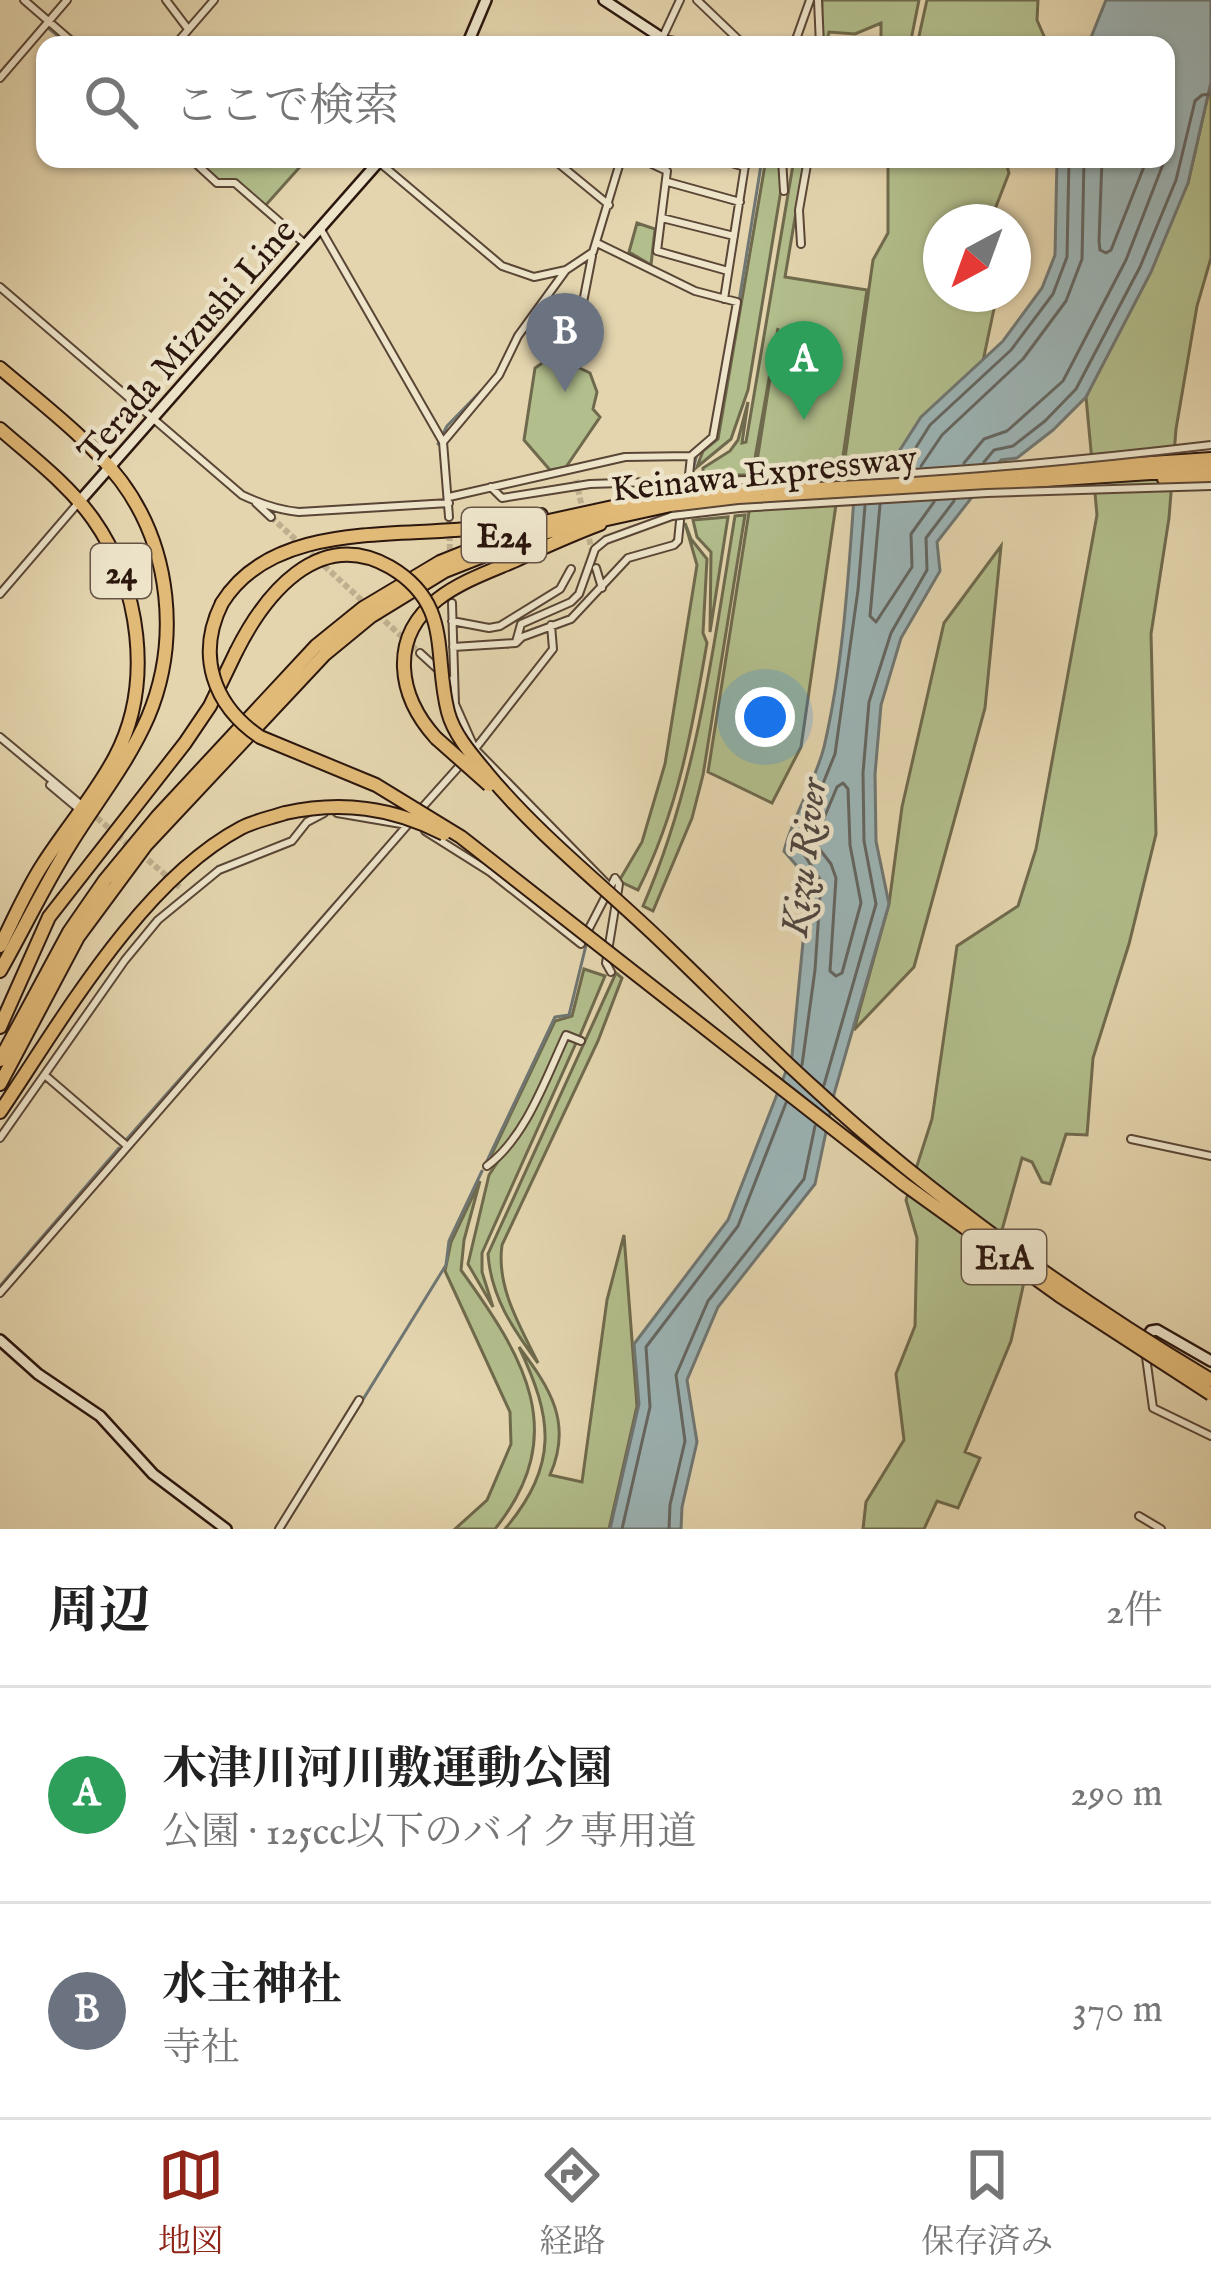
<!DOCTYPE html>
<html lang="ja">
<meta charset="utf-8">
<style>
:root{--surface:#fff;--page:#f6f6f6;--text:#222;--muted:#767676;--line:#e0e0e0;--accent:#8f2418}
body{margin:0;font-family:"IM FELL English","Noto Serif JP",serif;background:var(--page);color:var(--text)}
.compass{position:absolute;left:923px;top:204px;width:108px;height:108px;border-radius:50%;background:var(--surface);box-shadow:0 3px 9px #0004;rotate:221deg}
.you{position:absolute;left:765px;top:717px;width:42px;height:42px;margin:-30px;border:9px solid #fff;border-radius:50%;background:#1a73e8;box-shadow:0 0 0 18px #1a73e833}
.badge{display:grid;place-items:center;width:78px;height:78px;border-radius:50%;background:var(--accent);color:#fff;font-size:39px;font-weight:700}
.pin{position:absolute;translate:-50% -99px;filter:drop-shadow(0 3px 6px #0008)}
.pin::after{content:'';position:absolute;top:63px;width:42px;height:36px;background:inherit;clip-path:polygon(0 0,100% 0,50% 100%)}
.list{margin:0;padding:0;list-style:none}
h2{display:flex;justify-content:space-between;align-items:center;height:156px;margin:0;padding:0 48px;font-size:51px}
h2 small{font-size:39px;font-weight:400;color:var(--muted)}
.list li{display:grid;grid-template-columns:78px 1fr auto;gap:36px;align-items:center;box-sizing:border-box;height:216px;padding:0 48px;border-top:3px solid var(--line)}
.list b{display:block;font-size:45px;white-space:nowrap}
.list p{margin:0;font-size:39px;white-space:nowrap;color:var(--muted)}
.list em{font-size:39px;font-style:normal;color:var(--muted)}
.icon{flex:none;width:66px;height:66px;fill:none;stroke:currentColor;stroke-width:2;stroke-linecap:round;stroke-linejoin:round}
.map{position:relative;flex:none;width:1211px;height:1529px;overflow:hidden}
.search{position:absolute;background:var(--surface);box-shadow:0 3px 9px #0004;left:36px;right:36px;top:36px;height:132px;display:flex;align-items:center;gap:30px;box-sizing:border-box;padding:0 42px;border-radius:24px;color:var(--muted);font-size:45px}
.sheet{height:588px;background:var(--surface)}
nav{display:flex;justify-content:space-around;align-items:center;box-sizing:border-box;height:168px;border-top:3px solid var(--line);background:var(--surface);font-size:33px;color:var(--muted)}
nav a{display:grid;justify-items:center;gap:6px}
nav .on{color:var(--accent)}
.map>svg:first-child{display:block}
.green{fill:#b2be8c;stroke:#6f6a4d;stroke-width:3}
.water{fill:#9cb5b7;stroke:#6f7673;stroke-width:3}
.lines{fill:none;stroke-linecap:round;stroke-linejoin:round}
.shore{stroke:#646662;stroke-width:3}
.stream{stroke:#6f7673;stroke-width:3}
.street-tunnel{stroke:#bfaf8e;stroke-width:6;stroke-dasharray:6 3;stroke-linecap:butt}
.street-casing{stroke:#5a4636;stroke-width:10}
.secondary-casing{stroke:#2c170e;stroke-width:14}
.highway-casing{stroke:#2c170e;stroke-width:16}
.street{stroke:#ede4ca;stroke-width:6}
.secondary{stroke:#ede4ca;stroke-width:9}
.highway{stroke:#e2ba77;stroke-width:12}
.street-bridge-casing{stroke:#5a4636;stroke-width:10;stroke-linecap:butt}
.highway-bridge-casing{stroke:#2c170e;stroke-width:16;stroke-linecap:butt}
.street-bridge{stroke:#ede4ca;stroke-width:6}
.highway-bridge{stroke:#e2ba77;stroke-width:12}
.labels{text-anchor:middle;stroke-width:9;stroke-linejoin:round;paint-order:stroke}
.shield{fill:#ede4ca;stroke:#665446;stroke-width:3}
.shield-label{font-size:33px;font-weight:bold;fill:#2c170e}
.street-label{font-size:36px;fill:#2c170e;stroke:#ede4ca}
.water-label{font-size:39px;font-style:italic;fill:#4e4641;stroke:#ede4ca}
</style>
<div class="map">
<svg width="1211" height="1529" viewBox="0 0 1211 1529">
<rect width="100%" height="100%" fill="#e4d5ae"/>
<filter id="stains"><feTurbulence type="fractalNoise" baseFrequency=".00167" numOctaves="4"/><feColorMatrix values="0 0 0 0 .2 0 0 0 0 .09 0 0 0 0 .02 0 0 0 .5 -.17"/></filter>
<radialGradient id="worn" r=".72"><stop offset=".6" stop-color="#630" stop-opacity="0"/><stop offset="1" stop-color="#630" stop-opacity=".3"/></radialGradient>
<path class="green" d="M822,0H919L910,45H881V23L855,34L829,32L826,45H821Z
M927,0H1038L1037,20L1047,43L917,45Z
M1211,82V258L1197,306L1176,429L1169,518L1151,634L1156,834L1129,944L1093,1058L1087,1135L1066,1134L1050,1184L1042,1182L1032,1162L1022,1158L995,1255L1028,1264L1011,1341L965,1452L980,1458L958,1508L937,1501L924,1529H863L866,1502L904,1440L896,1374L915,1326L917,1238L906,1200L932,1119L957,946L1018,906L1036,849L1097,515L1086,397L1188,183Z
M194,159H307L265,206L237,181H218Z
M766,159H781V190L748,390L731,439L697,467L703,451L718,439Z
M794,159H805L785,277L867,290L801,747L772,803L708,772L778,328L752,475H703V468L730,451L738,440L748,402L742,443L746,442Z
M888,159H1005L1009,173L990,222H941V294H994L995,304L983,361L891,465L843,472L873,260L888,233Z
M637,223L655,229L651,265L629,252Z
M545,361L571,364L590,373L597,392L593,409L600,417L566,467L550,470L524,440L535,368Z
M745,515L703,775L692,818L653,911L643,906C697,782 713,649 735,516Z
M728,517L710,632L711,552L697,537L693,520Z
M685,523L691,539L707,559L703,633L707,643C692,730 678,811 638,890L619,881L642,842L665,764L697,565Z
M1001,546L985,708L914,967L854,1030L889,904L902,807L944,623Z
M584,969L605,976L579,1038L565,1032C546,1071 522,1139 487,1164L555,1021L572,1016Z
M616,973L622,978L598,1041L502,1245C496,1287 520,1326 538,1363C513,1329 491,1297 488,1254Z
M567,1039L576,1043L482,1253V1272L493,1307L468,1264L489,1175L531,1111Z
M480,1181L464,1240L461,1270C523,1356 572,1433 495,1529H455L487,1500L511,1444L510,1412L445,1271L451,1242Z
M624,1235L637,1406L609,1529H505C559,1464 553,1419 519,1347C550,1388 573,1423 550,1475L582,1482L607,1300Z"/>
<path class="water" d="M1106,0H1211V82L1188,183L1151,272L1086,397L1053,430L1017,458L1001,460L937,542L940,571L901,638L881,705L875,774L876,841L889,904L834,1094L815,1184L718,1307L687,1380L697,1442L682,1507L681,1529H610L639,1404L634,1344L728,1220L792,1056L809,880L784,851C793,815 815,783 824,747C845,657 849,562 856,470L889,467L921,417L1003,341L1042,288L1055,255L1057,159H1166V45H1088Z"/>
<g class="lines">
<path class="shore" d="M1102,159L1099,241L1100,250L1106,253L1111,250L1147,159
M984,462L994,450L1013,446L1045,421L1076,389L1140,267L1176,180L1195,101L1202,95L1211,94
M964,463L984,439L1007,431L1063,381L1126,260L1165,159
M921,466L942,435L1023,359L1066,301L1082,259L1084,159
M903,468L930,425L1011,350L1053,294L1067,257L1069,159
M880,505L870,616L876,622L912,567L911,534L934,502
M843,783L848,789L850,845L861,903L842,973L836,976L830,971L836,878L831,864L814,842L837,787Z
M802,1065L815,970L821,881L798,845L835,754L858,590L865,506
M824,1085L876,904L864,841L863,773L869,702L891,633L927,570L926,538L954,501
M622,1529L650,1407L646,1347L738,1226L786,1103
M669,1529L670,1505L685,1441L676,1375L708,1301L804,1179L815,1126"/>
<path class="stream" d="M47,27L69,45
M503,360L522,326
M727,376L762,159
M438,444L447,426L481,391
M692,474L697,454
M276,970L399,830
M126,1140L272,975
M487,1161L555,1017L569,1015L587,941
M0,1286L119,1148
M283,1529L446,1265L449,1241L482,1171"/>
<path class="street-tunnel" d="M576,480L583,512
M271,517L368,606
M449,517L450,556
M587,530L596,568
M378,615L420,653
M90,812L130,846
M141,854L182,889"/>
<defs>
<path id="street" d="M24,0L76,45
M166,0L188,29
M697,0L744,45
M818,0L820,45
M662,38L692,45
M175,45L214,0
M659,45L680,0
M794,45L810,0
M0,78L67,0
M191,159L217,183H235L305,244
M553,159L609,205
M641,159L667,171L657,251L728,271
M718,159L745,167
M782,159L784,191
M380,163L502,266L534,277L566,270L593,252L621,159
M668,182L740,202
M662,218L734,236
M320,228L443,442
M597,243L695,291L737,302L713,437L691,456
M801,244L799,210L808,159
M0,287L242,495C261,504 278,510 299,512L449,503
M724,299L746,159
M571,364L592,256
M491,487L502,498L590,484L681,481
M449,497L625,457L691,456L689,475
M256,503L271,517
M449,517L443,442L499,375L518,336L566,270
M596,568L602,588
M0,594L79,502
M452,603L455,704L475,749L472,753
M452,621L489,628L500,626L560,589L571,569
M551,625L553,649L475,749L606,883
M516,642L521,624L571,602L579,594L595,549L606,540L672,516
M453,647L516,643L522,637L571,619L628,558L674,545L678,541L680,521
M420,653L454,684
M0,737L78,802
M50,785L81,811
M420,810L463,762
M337,813L407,825
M425,831L490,872L581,944L615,878
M611,972L606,963L619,884L615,878
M47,1077L126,1145
M0,1138L125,960L158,920L219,870L292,841L307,822L324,813
M1131,1139L1211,1156
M487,1166C526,1137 546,1078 566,1035L581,1041
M0,1293L411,821
M1146,1357L1153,1408L1211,1436
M1139,1516L1161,1529
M279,1529L359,1400"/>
<path id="secondary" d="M604,0L662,38
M467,45L486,0
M79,502L381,159
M0,1340L38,1374L100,1416L153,1474L226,1529
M1144,1343L1151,1331L1157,1330L1211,1361"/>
<path id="highway" d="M0,368C41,403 88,438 121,481C171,548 180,641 148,717C128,763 97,801 71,843C45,884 24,929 0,971
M0,429C32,457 68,484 93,519C140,585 154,684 115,757C95,795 66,828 43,864C26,890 14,919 0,946
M1164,479H1211
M222,603C274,519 402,539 485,527C504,524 522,519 541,515
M436,738C398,696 388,638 438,599C460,582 488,572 514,561C542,548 571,535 600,524
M0,1027L49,917L185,743L210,706L236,652
M0,1060L69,932L105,880L157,817L316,646L363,608L440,562L535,524L668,495L1211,459
M0,1084L78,937L146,845L325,654L370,617L445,571L539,534L671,505L1211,469
M0,1112C62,1020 141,881 241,828C254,821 270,818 285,813"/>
</defs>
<use href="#street" class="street-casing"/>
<use href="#secondary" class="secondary-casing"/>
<use href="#highway" class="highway-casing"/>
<use href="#street" class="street"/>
<use href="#secondary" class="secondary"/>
<use href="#highway" class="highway"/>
<defs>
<path id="street-bridge" d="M681,481C858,481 1035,466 1211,445
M672,516L739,508L987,493L1211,486"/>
<path id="highway-bridge" d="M222,603C196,655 213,705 260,737L376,785L461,837L904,1184L1060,1296L1211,1394
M236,652C264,596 318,526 390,567C453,604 433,655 448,712C454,735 472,755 487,773C539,836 605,887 664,944C714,992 763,1042 815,1089C928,1194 1078,1301 1211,1380
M436,738L489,785
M285,813C341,801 392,807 444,834"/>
</defs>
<use href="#street-bridge" class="street-bridge-casing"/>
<use href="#highway-bridge" class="highway-bridge-casing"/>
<use href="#street-bridge" class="street-bridge"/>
<use href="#highway-bridge" class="highway-bridge"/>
</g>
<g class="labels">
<g class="shield">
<rect x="462" y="508" width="84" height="54" rx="9"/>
<rect x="91" y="544" width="60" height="54" rx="9"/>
<rect x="962" y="1230" width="84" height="54" rx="9"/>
</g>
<g class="shield-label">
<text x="504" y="547">E24</text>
<text x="121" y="583">24</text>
<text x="1004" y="1269">E1A</text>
</g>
<g class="street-label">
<text transform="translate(186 340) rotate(-49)" y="13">Terada Mizushi Line</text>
<text transform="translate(764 472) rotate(-6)" y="13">Keinawa Expressway</text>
</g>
<g class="water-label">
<text transform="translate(802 857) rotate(-83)" y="14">Kizu River</text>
</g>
</g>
<rect width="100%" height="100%" filter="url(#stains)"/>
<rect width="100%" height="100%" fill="url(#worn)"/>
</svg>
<svg class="compass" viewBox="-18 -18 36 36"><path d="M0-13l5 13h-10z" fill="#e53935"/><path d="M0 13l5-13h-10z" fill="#767676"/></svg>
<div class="you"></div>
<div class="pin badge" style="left:804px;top:420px;background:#2e9e5b">A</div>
<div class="pin badge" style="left:565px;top:392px;background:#6b7280">B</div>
<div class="search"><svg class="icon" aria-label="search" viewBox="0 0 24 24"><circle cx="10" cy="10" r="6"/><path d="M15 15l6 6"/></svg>ここで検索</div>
</div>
<section class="sheet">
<h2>周辺<small>2件</small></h2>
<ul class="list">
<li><span class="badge" style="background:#2e9e5b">A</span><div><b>木津川河川敷運動公園</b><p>公園 · 125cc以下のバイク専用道</p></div><em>290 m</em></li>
<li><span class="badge" style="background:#6b7280">B</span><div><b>水主神社</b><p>寺社</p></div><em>370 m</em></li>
</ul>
</section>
<nav>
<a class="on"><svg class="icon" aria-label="map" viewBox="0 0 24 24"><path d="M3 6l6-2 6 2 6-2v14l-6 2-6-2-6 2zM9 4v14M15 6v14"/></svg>地図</a>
<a><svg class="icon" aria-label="directions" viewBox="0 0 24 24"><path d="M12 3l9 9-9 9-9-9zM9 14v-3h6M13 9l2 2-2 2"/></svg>経路</a>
<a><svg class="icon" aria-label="saved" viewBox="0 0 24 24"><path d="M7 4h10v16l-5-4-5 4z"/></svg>保存済み</a>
</nav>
